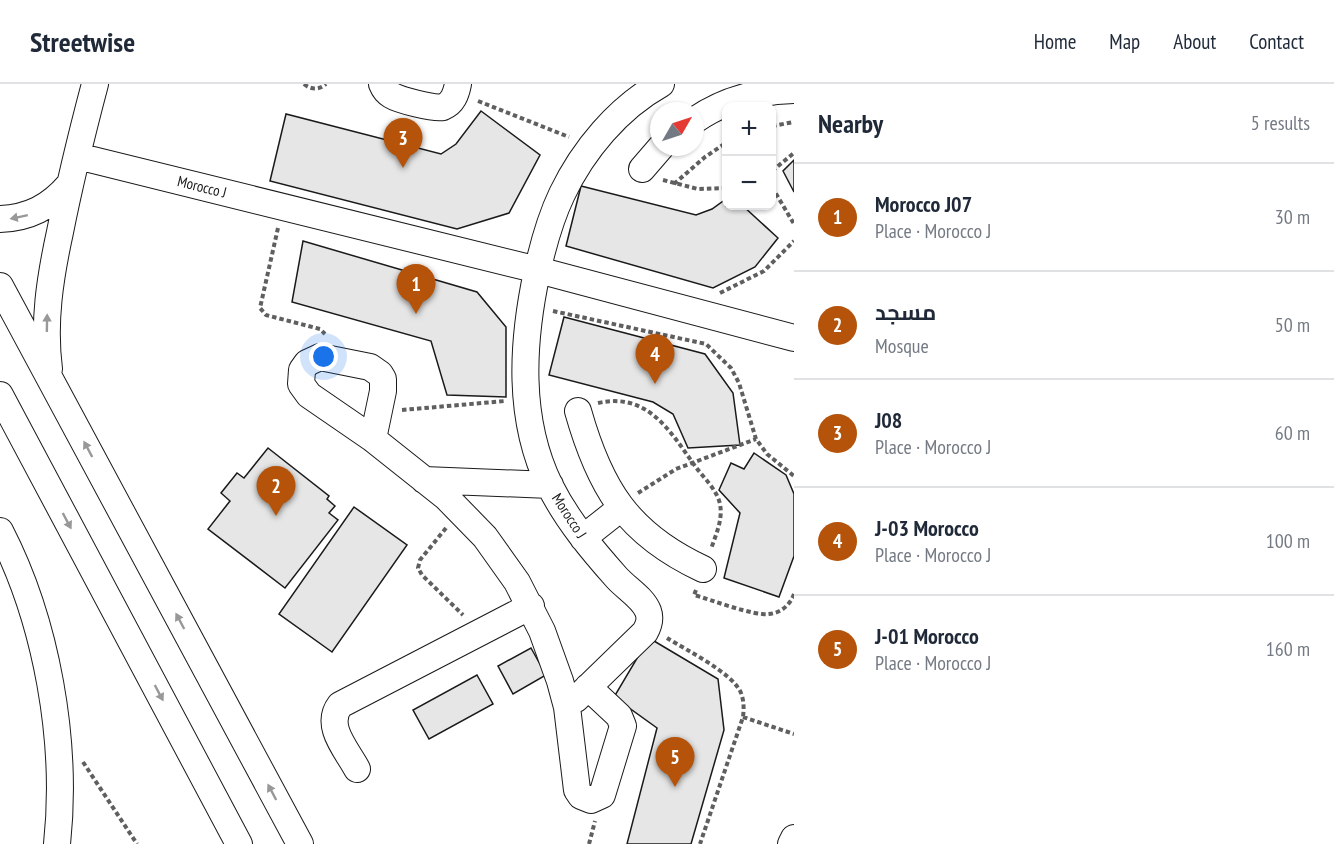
<!DOCTYPE html>
<meta charset="utf-8">
<style>
:root{--surface:#fff;--page:#f2f2f3;--text:#1f2937;--muted:#747a83;--line:#e0e1e3;--accent:#b45309}
body{margin:0;font-family:"PT Sans Narrow",Cairo,sans-serif;background:var(--page);color:var(--text)}
.controls{position:absolute;right:18px;top:18px;display:grid;overflow:hidden;border-radius:12px;box-shadow:0 2px 4px #0004}
.controls button{width:54px;height:54px;display:grid;place-items:center;padding:0;border:0;border-bottom:2px solid var(--line);background:var(--surface);color:var(--text);font:30px sans-serif}
.compass{position:absolute;left:650px;top:18px;width:54px;height:54px;border-radius:50%;background:var(--surface);box-shadow:0 2px 4px #0004;rotate:51deg}
.you{position:absolute;left:324px;top:273px;width:21px;height:21px;margin:-15px;border:4px solid #fff;border-radius:50%;background:#1a73e8;box-shadow:0 0 0 9px #1a73e833}
.badge{display:grid;place-items:center;width:39px;height:39px;border-radius:50%;background:var(--accent);color:#fff;font-size:20px;font-weight:700}
.pin{position:absolute;translate:-50% -50px;filter:drop-shadow(0 2px 3px #0008)}
.pin::after{content:'';position:absolute;top:32px;width:21px;height:18px;background:inherit;clip-path:polygon(0 0,100% 0,50% 100%)}
.list{margin:0;padding:0;list-style:none}
h2{display:flex;justify-content:space-between;align-items:center;height:78px;margin:0;padding:0 24px;font-size:26px}
h2 small{font-size:20px;font-weight:400;color:var(--muted)}
.list li{display:grid;grid-template-columns:39px 1fr auto;gap:18px;align-items:center;box-sizing:border-box;height:108px;padding:0 24px;border-top:2px solid var(--line)}
.list b{display:block;font-size:22px;white-space:nowrap}
.list p{margin:0;font-size:20px;white-space:nowrap;color:var(--muted)}
.list em{font-size:20px;font-style:normal;color:var(--muted)}
.map{position:relative;flex:none;width:794px;height:760px;overflow:hidden}
header{display:flex;align-items:center;gap:36px;box-sizing:border-box;height:84px;padding:0 30px;background:var(--surface);border-bottom:2px solid var(--line)}
header strong{font-size:28px}
nav{display:flex;gap:33px;margin-inline-start:auto;font-size:21px}
main{display:flex}
aside{flex:1;background:var(--surface)}
.map>svg:first-child{display:block}
.building{fill:#e6e6e6;stroke:#1a1a1a;stroke-width:1.5}
.lines{fill:none;stroke-linecap:round;stroke-linejoin:round}
.minor-casing{stroke:#1a1a1a;stroke-width:28}
.path{stroke:#5f5f5f;stroke-width:4;stroke-dasharray:4.5 3;stroke-linecap:butt}
.minor{stroke:#fff;stroke-width:26}
.oneway{fill:#989898}
.labels{text-anchor:middle;stroke-width:4.5;stroke-linejoin:round;paint-order:stroke}
.street-label{font-size:15px;fill:#1a1a1a;stroke:#fff}
</style>
<header>
<strong>Streetwise</strong>
<nav><a>Home</a><a>Map</a><a>About</a><a>Contact</a></nav>
</header>
<main>
<div class="map">
<svg width="794" height="760" viewBox="0 0 794 760">
<rect width="100%" height="100%" fill="#fff"/>
<path class="building" d="M481,27L540,71L509,129L457,145L270,97L286,30L441,70L456,60Z
M794,76V108L783,87Z
M581,102L696,131L712,125L726,115V122H743L778,154L755,183L713,204L566,162Z
M303,157L477,208L506,243V313L447,311L431,257L292,218Z
M564,233L705,270L733,309L740,361L688,364L673,330L653,318L549,291Z
M268,364L329,412L327,415L335,422L329,429L338,436L285,504L208,445L230,417L221,409L237,389L244,394Z
M754,369L786,391L794,410V472L779,513L724,494L740,429L719,406L731,379L744,385Z
M354,423L407,461L332,568L279,530Z
M649,554L718,595L724,646L691,760H627L657,644L614,613Z
M531,564L546,591L513,610L498,582Z
M477,591L493,620L429,655L413,626Z"/>
<g class="lines">
<defs>
<path id="minor" d="M382,0C384,5 386,8 391,11C399,16 434,25 443,23C453,19 456,10 458,0
M695,36C724,16 759,7 794,6
M77,72L538,186L794,254
M642,85L661,63
M0,135C29,134 50,123 69,101
M0,202L300,760
M49,285C43,238 50,194 60,148C70,98 82,49 95,0
M0,311L239,760
M578,327C600,405 628,450 703,485
M373,355L383,307V295L380,290L370,283L320,273L307,279L302,286L301,300L309,311L373,355L446,413L485,453L517,498L542,547L560,597L567,623L577,706L581,712L591,716L602,711L623,642L619,632L588,603
M424,396L550,401
M0,447C47,538 68,658 57,760
M583,454L621,424
M576,615L645,548C649,541 651,535 648,527C643,514 626,504 617,494C592,466 567,436 550,402C517,335 522,258 537,188C543,161 550,135 562,110C583,66 618,24 661,0
M357,685C347,666 324,642 340,621L531,522
M791,760L794,754"/>
</defs>
<use href="#minor" class="minor-casing"/>
<path class="path" d="M304,0C311,6 319,6 326,0
M478,17L569,53
M772,42L794,38
M772,87L794,69
M663,96L698,105L726,104
M674,100L705,73L726,59
M772,103L794,140
M278,144L260,224L266,231L320,245L325,250
M720,209L764,187L794,157
M553,227L706,260L731,284L739,299L756,355L767,370L794,392
M598,319C648,308 670,347 695,382C704,394 717,406 720,420C723,436 716,450 711,465
M402,326L505,317
M638,409L676,385L756,355
M446,444L420,476L418,484L422,491L463,531
M696,506L694,511C712,516 753,532 769,530C781,529 790,521 794,510
M667,554C686,566 733,589 741,609C744,617 744,625 743,633L700,760
M743,633L794,650
M83,678L137,760
M589,760L595,737"/>
<use href="#minor" class="minor"/>
</g>
<defs><path id="oneway-solid" d="M-6-.8H1V-3.2L6.5 0L1 3.2V.8H-6Z" transform="scale(1.5)"/></defs>
<g class="oneway">
<use href="#oneway-solid" transform="translate(19 133) rotate(168)"/>
<use href="#oneway-solid" transform="translate(47 239) rotate(-89)"/>
<use href="#oneway-solid" transform="translate(88 365) rotate(-118)"/>
<use href="#oneway-solid" transform="translate(67 437) rotate(62)"/>
<use href="#oneway-solid" transform="translate(180 537) rotate(-118)"/>
<use href="#oneway-solid" transform="translate(159 609) rotate(62)"/>
<use href="#oneway-solid" transform="translate(272 708) rotate(-118)"/>
</g>
<g class="labels">
<g class="street-label">
<text transform="translate(202 103) rotate(14)" y="5">Morocco J</text>
<text transform="translate(569 432) rotate(57)" y="5">Morocco J</text>
</g>
</g>
</svg>
<div class="controls">
<button>+</button>
<button>−</button>
</div>
<svg class="compass" viewBox="-18 -18 36 36"><path d="M0-13l5 13h-10z" fill="#e53935"/><path d="M0 13l5-13h-10z" fill="#747a83"/></svg>
<div class="you"></div>
<div class="pin badge" style="left:416px;top:230px">1</div>
<div class="pin badge" style="left:276px;top:432px">2</div>
<div class="pin badge" style="left:403px;top:84px">3</div>
<div class="pin badge" style="left:655px;top:300px">4</div>
<div class="pin badge" style="left:675px;top:703px">5</div>
</div>
<aside>
<h2>Nearby<small>5 results</small></h2>
<ul class="list">
<li><span class="badge">1</span><div><b>Morocco J07</b><p>Place · Morocco J</p></div><em>30 m</em></li>
<li><span class="badge">2</span><div><b>مسجد</b><p>Mosque</p></div><em>50 m</em></li>
<li><span class="badge">3</span><div><b>J08</b><p>Place · Morocco J</p></div><em>60 m</em></li>
<li><span class="badge">4</span><div><b>J-03 Morocco</b><p>Place · Morocco J</p></div><em>100 m</em></li>
<li><span class="badge">5</span><div><b>J-01 Morocco</b><p>Place · Morocco J</p></div><em>160 m</em></li>
</ul>
</aside>
</main>
